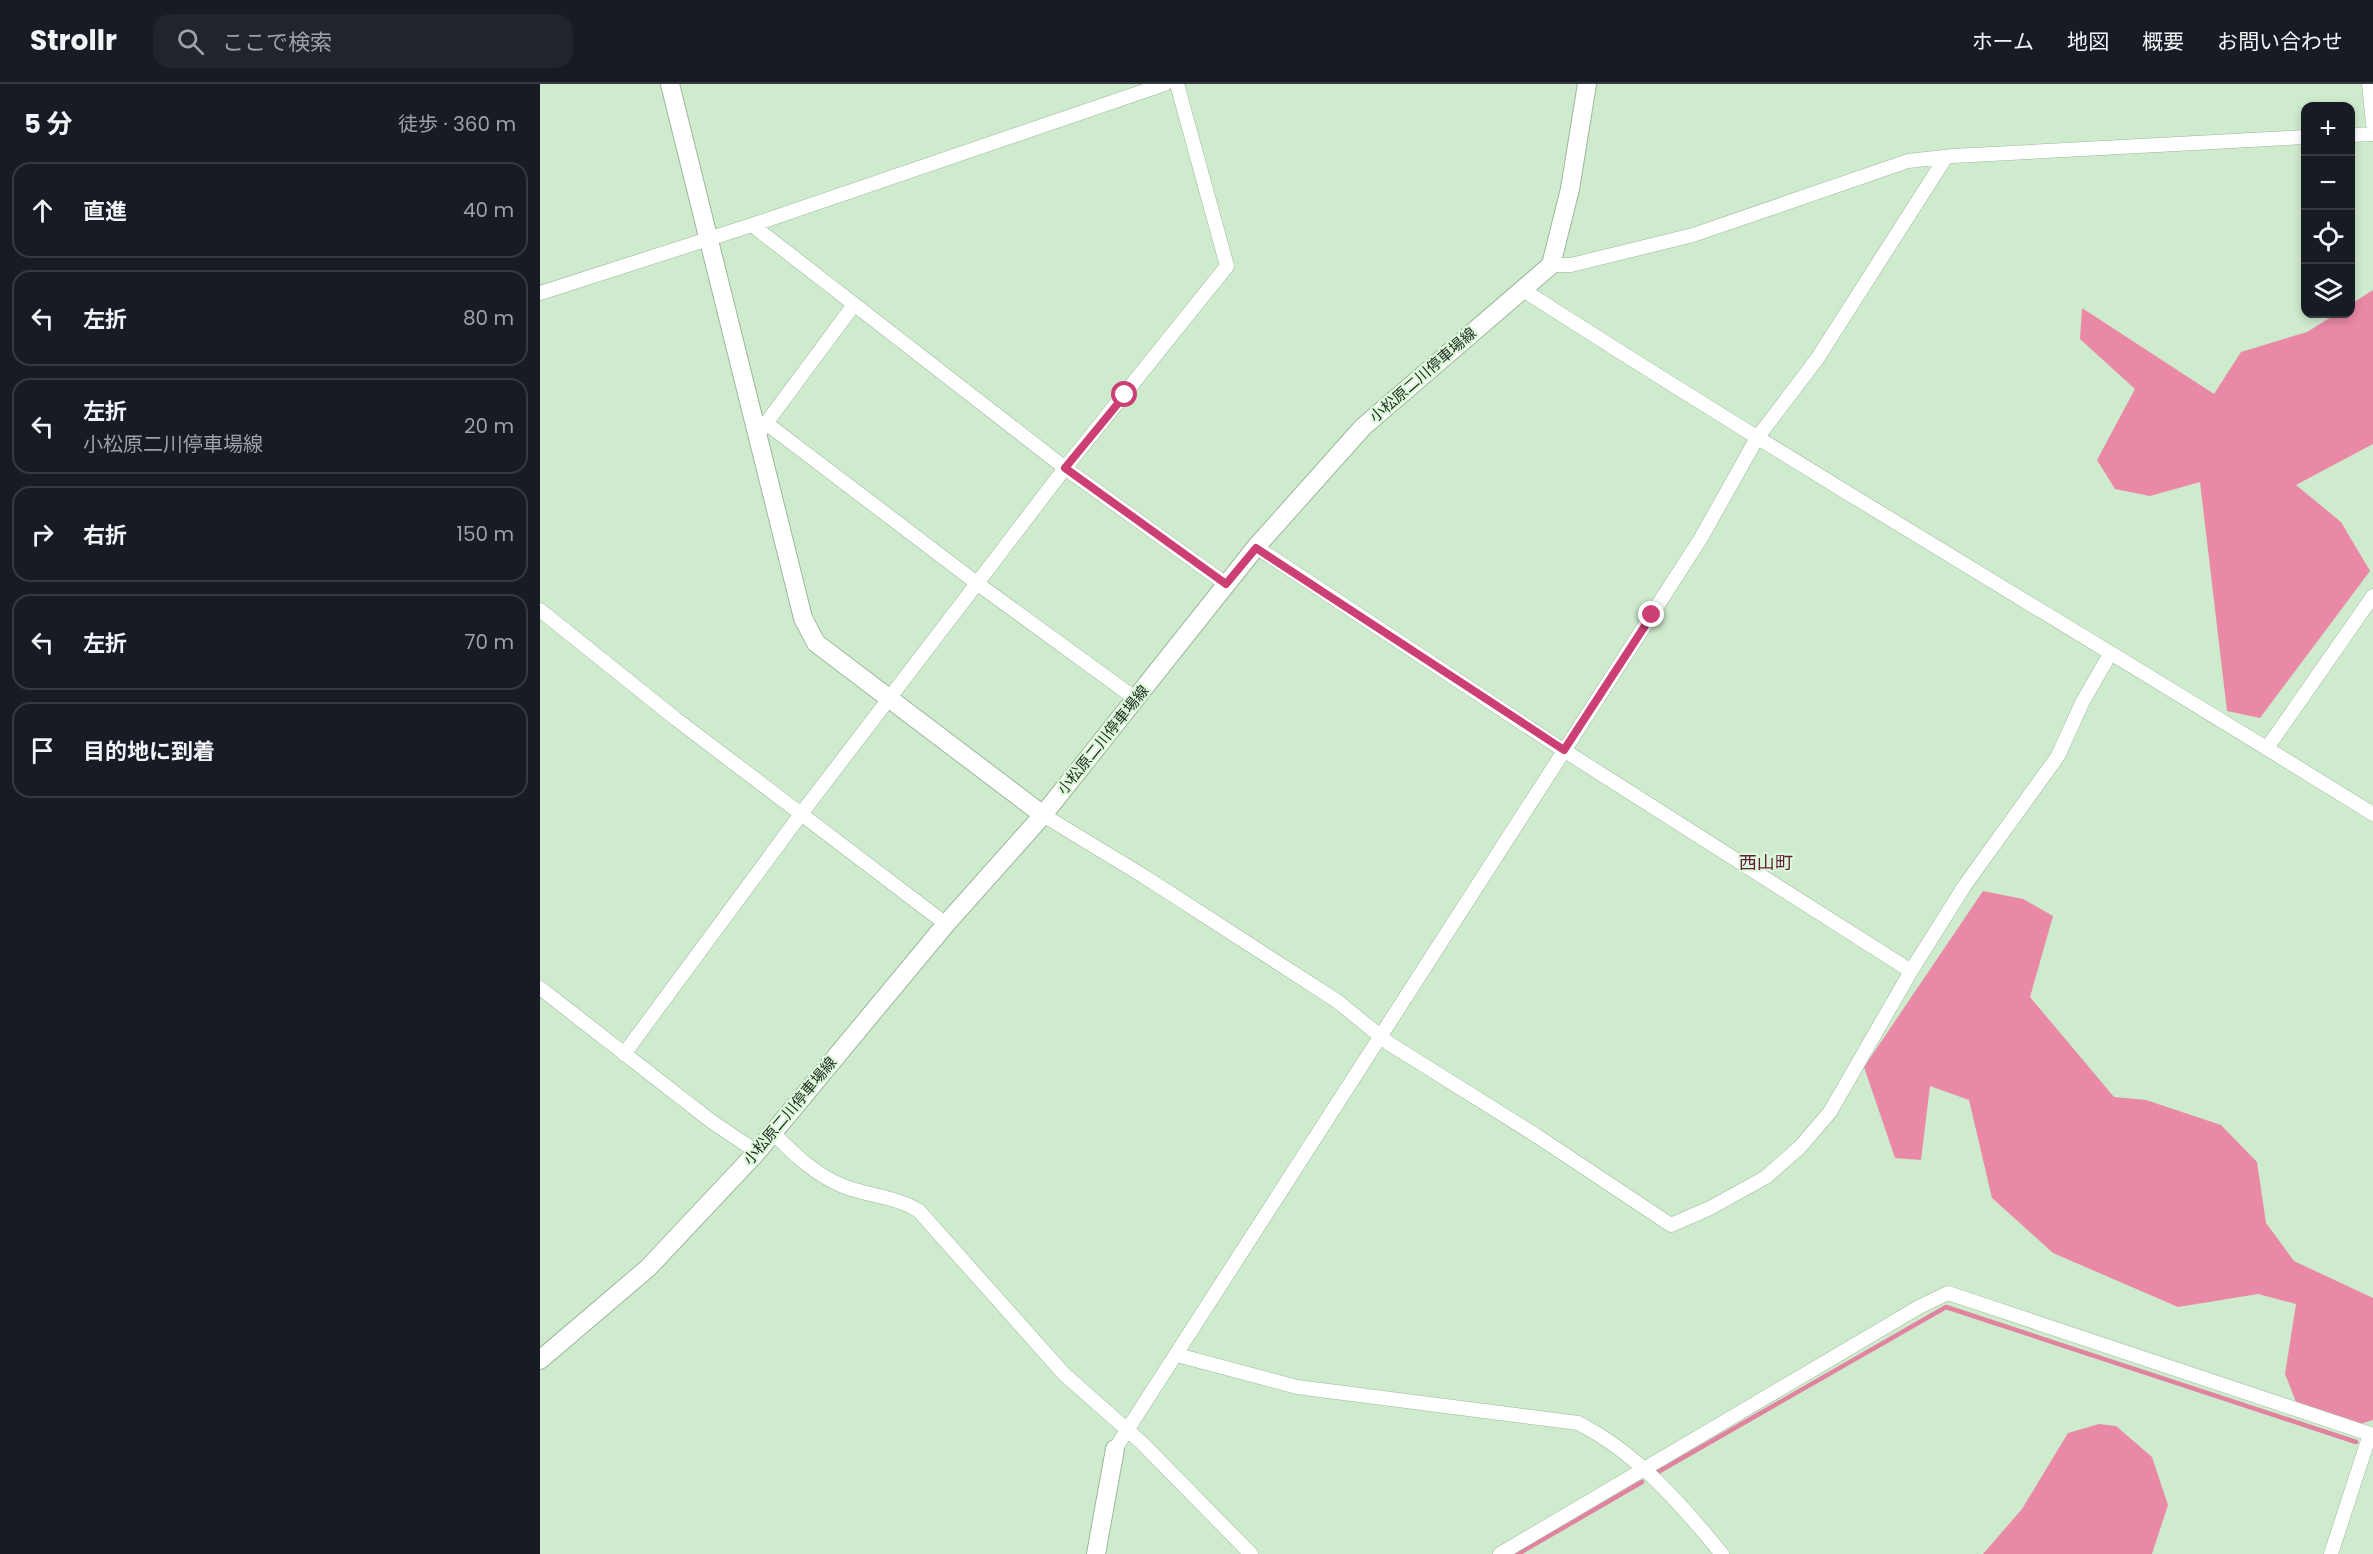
<!DOCTYPE html>
<html lang="ja">
<meta charset="utf-8">
<style>
:root{--surface:#171b24;--page:#20242c;--text:#f1f3f6;--muted:#9ea1a6;--line:#363941}
body{margin:0;font-family:Poppins,"Noto Sans JP",sans-serif;background:var(--page);color:var(--text)}
.controls{position:absolute;right:18px;top:18px;display:grid;overflow:hidden;border-radius:12px;box-shadow:0 3px 9px #0003}
.controls button{width:54px;height:54px;display:grid;place-items:center;padding:0;border:0;border-bottom:2px solid var(--line);background:var(--surface);color:var(--text);font:30px sans-serif}
.stop{position:absolute;width:18px;height:18px;margin:-14px;border:4px solid #cb3f75;border-radius:50%;background:#fff}
.stop.end{background:#cb3f75;border-color:#fff;box-shadow:0 2px 6px #0008}
.list{margin:0;padding:0;list-style:none}
h2{display:flex;justify-content:space-between;align-items:center;height:78px;margin:0;padding:0 24px;font-size:26px}
h2 small{font-size:20px;font-weight:400;color:var(--muted)}
.list li{display:grid;grid-template-columns:39px 1fr auto;gap:18px;align-items:center;box-sizing:border-box;height:96px;margin:0 12px 12px;padding:0 12px;border:2px solid var(--line);border-radius:18px}
.list b{display:block;font-size:22px;white-space:nowrap}
.list p{margin:0;font-size:20px;white-space:nowrap;color:var(--muted)}
.list em{font-size:20px;font-style:normal;color:var(--muted)}
.icon{flex:none;width:33px;height:33px;fill:none;stroke:currentColor;stroke-width:2;stroke-linecap:round;stroke-linejoin:round}
.map{position:relative;flex:none;width:1833px;height:1470px;overflow:hidden}
header{display:flex;align-items:center;gap:36px;box-sizing:border-box;height:84px;padding:0 30px;background:var(--surface);border-bottom:2px solid var(--line)}
header strong{font-size:28px}
nav{display:flex;gap:33px;margin-inline-start:auto;font-size:21px}
.search{width:420px;height:54px;background:var(--page);display:flex;align-items:center;gap:15px;box-sizing:border-box;padding:0 21px;border-radius:18px;color:var(--muted);font-size:22px}
main{display:flex}
aside{flex:1;background:var(--surface)}
.map>svg:first-child{display:block}
.forest{fill:#e989a6}
.lines{fill:none;stroke-linecap:round;stroke-linejoin:round}
.stream{stroke:#e1829f;stroke-width:4.5}
.street-casing{stroke:#9db79b;stroke-width:15}
.secondary-casing{stroke:#9db79b;stroke-width:20}
.street{stroke:#fff;stroke-width:14}
.secondary{stroke:#fff;stroke-width:18}
.route{stroke:#cb3f75;stroke-width:8}
.labels{text-anchor:middle;stroke-width:4.5;stroke-linejoin:round;paint-order:stroke}
.street-label{font-size:15px;fill:#1e281d;stroke:#ddf9db}
.quarter-label{font-size:18px;fill:#611e36;stroke:#ddf9db}
</style>
<header>
<strong>Strollr</strong>
<div class="search"><svg class="icon" aria-label="search" viewBox="0 0 24 24"><circle cx="10" cy="10" r="6"/><path d="M15 15l6 6"/></svg>ここで検索</div>
<nav><a>ホーム</a><a>地図</a><a>概要</a><a>お問い合わせ</a></nav>
</header>
<main>
<aside>
<h2>5 分<small>徒歩 · 360 m</small></h2>
<ul class="list">
<li><svg class="icon" aria-label="ahead" viewBox="0 0 24 24"><path d="M12 20V5M6 11l6-6 6 6"/></svg><div><b>直進</b></div><em>40 m</em></li>
<li><svg class="icon" aria-label="left" viewBox="0 0 24 24"><path d="M17 20v-9H6M10 6l-5 5 5 5"/></svg><div><b>左折</b></div><em>80 m</em></li>
<li><svg class="icon" aria-label="left" viewBox="0 0 24 24"><path d="M17 20v-9H6M10 6l-5 5 5 5"/></svg><div><b>左折</b><p>小松原二川停車場線</p></div><em>20 m</em></li>
<li><svg class="icon" aria-label="right" viewBox="0 0 24 24"><path d="M7 20v-9h11M14 6l5 5-5 5"/></svg><div><b>右折</b></div><em>150 m</em></li>
<li><svg class="icon" aria-label="left" viewBox="0 0 24 24"><path d="M17 20v-9H6M10 6l-5 5 5 5"/></svg><div><b>左折</b></div><em>70 m</em></li>
<li><svg class="icon" aria-label="arrive" viewBox="0 0 24 24"><path d="M6 21V4h12l-3 4 3 4H6"/></svg><div><b>目的地に到着</b></div></li>
</ul>
</aside>
<div class="map">
<svg width="1833" height="1470" viewBox="0 0 1833 1470">
<rect width="100%" height="100%" fill="#cfebce"/>
<path class="forest" d="M1833,206V360L1756,401L1801,438L1830,487L1720,634L1687,627L1660,398L1610,412L1575,405L1557,376L1595,305L1540,255L1542,224L1674,310L1701,268L1767,248L1796,230H1810L1811,220Z
M1443,807L1483,815L1513,832L1490,913L1574,1013L1606,1016L1681,1041L1717,1078L1726,1139L1754,1177L1833,1214V1336L1811,1343L1758,1323L1745,1290L1756,1220L1718,1210L1638,1223L1513,1169L1452,1114L1429,1016L1390,1002L1381,1076L1355,1074L1324,983Z
M1559,1340L1576,1342L1612,1373L1628,1421L1612,1470H1443L1482,1425L1528,1349Z"/>
<g class="lines">
<path class="stream" d="M1118,1388L1406,1223L1816,1358
M978,1470L1102,1398"/>
<defs>
<path id="street" d="M1829,0L1833,40
M1810,51L1833,50
M212,141L525,384L686,500
M1011,181H1031L1153,151L1368,77L1413,72L1766,53
M983,206C1263,386 1550,554 1833,730
M0,209L212,141L625,0
M226,339L438,500L596,615
M221,346L313,222
M716,463L1014,660L1371,887
M0,526L136,635L406,840
M1727,664L1833,512
M503,731L605,793L797,917L850,960L997,1052L1131,1141L1170,1124L1226,1093L1260,1063L1290,1028L1371,887L1425,801L1518,672L1542,619L1570,570
M0,904L171,1037L217,1068
M84,970L261,730L525,384L687,182L637,0
M233,1049C254,1070 274,1090 303,1102C328,1112 355,1112 379,1127L524,1290L602,1359L711,1470
M637,1271L757,1303L1038,1339C1096,1368 1141,1420 1182,1470
M575,1365L1161,454L1217,354L1277,275L1406,73
M960,1470L1379,1223L1408,1209L1833,1351
M1791,1470L1830,1350"/>
<path id="secondary" d="M130,0L263,534L276,559L503,731
M0,1276L108,1184L217,1068L406,840L503,731L716,463L823,343L1011,181L1030,105L1047,0
M556,1470L575,1365"/>
</defs>
<use href="#street" class="street-casing"/>
<use href="#secondary" class="secondary-casing"/>
<use href="#street" class="street"/>
<use href="#secondary" class="secondary"/>
</g>
<g class="lines">
<path class="route" d="M585,311L525,384L686,500L716,464L1024,666L1112,531"/>
</g>
<g class="labels">
<g class="street-label">
<text transform="translate(883 291) rotate(-41)" y="5">小松原二川停車場線</text>
<text transform="translate(563 656) rotate(-51)" y="5">小松原二川停車場線</text>
<text transform="translate(250 1027) rotate(-50)" y="5">小松原二川停車場線</text>
</g>
<g class="quarter-label">
<text x="1226" y="785">西山町</text>
</g>
</g>
</svg>
<div class="controls">
<button>+</button>
<button>−</button>
<button><svg class="icon" aria-label="locate" viewBox="0 0 24 24"><circle cx="12" cy="12" r="6"/><path d="M12 2v4M12 18v4M2 12h4M18 12h4"/></svg></button>
<button><svg class="icon" aria-label="layers" viewBox="0 0 24 24"><path d="M12 4l9 5-9 5-9-5zM3 14l9 5 9-5"/></svg></button>
</div>
<div class="stop" style="left:585px;top:311px"></div>
<div class="stop end" style="left:1112px;top:531px"></div>
</div>
</main>
